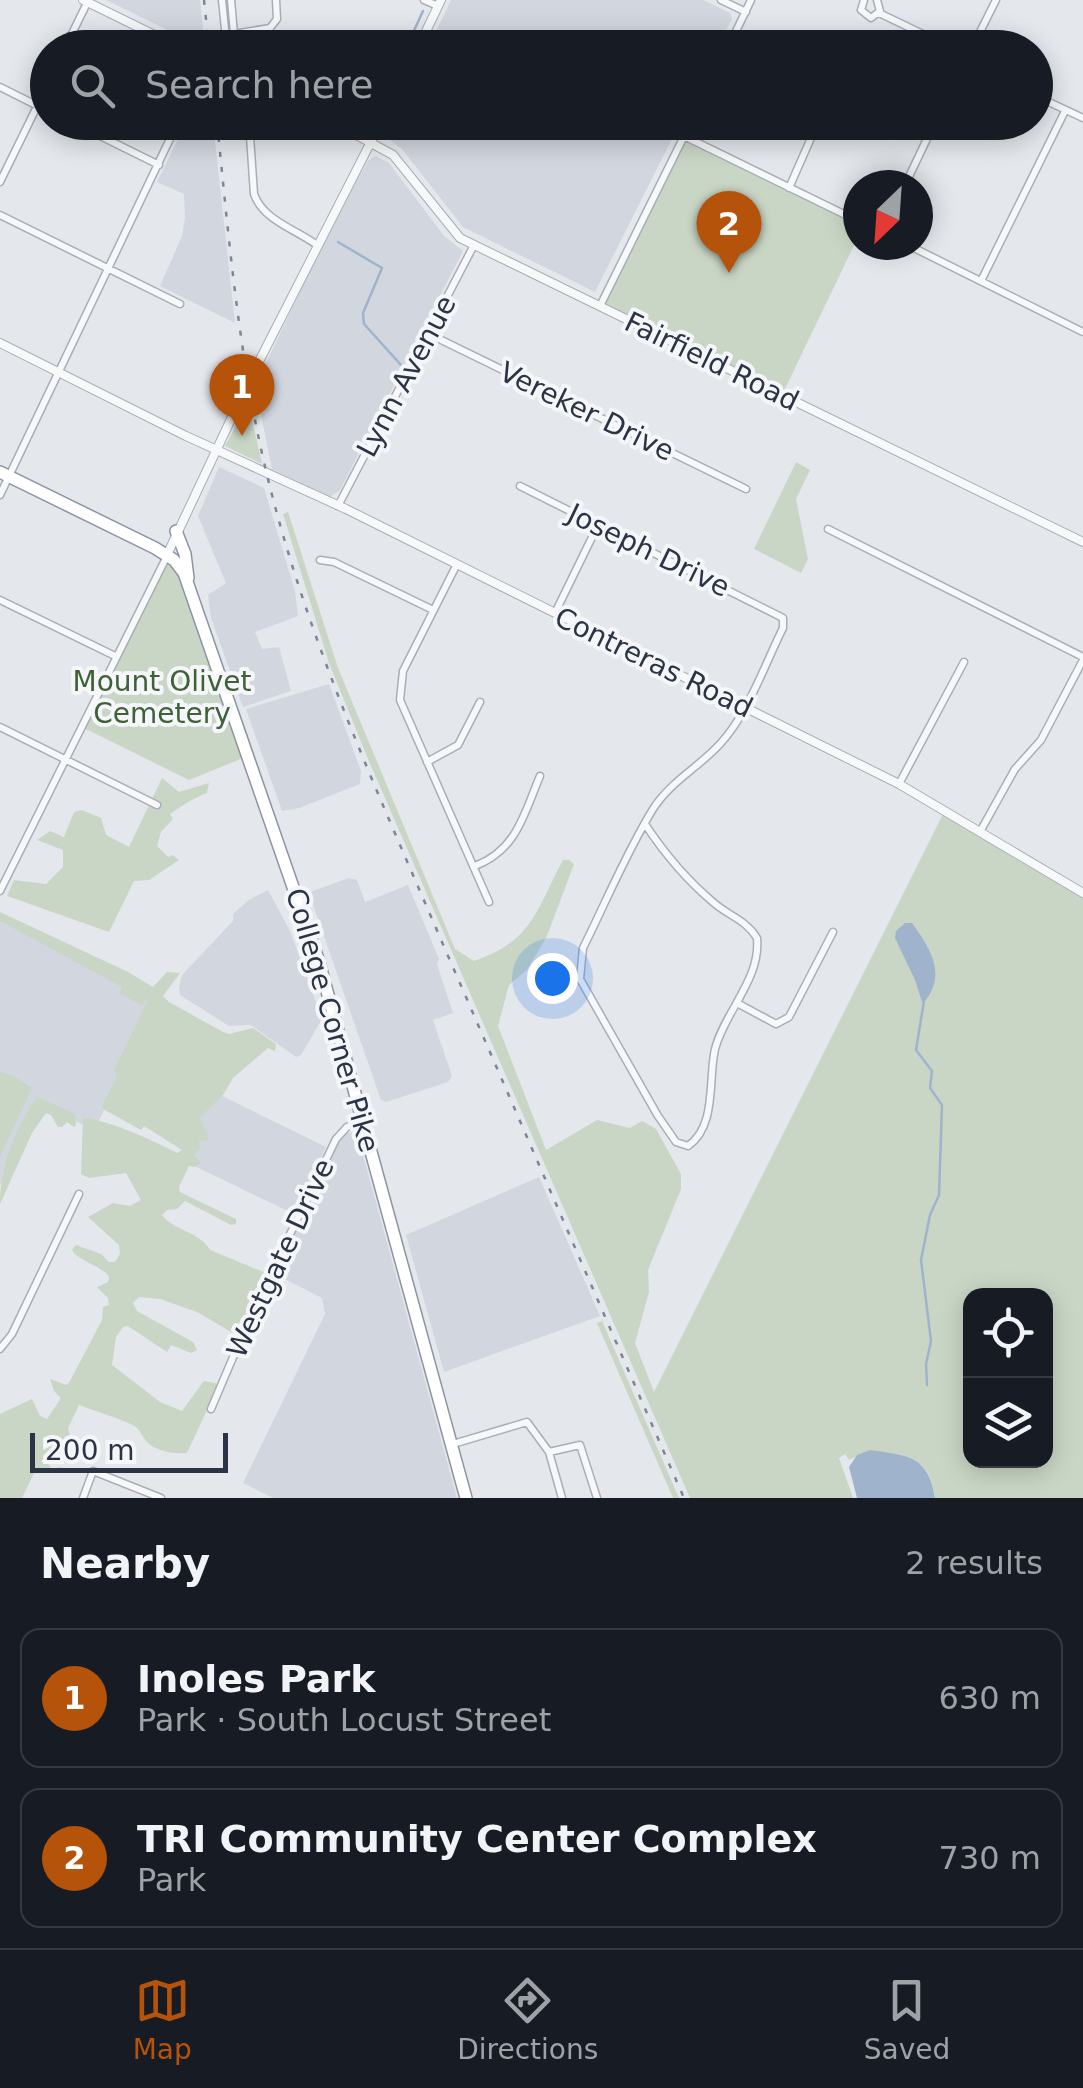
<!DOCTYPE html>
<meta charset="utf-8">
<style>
:root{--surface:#171b24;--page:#242831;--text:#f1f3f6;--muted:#9ea1a6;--line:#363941;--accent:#b45309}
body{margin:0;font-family:"DejaVu Sans",sans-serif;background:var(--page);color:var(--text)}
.controls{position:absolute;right:30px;bottom:30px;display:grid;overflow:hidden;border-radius:20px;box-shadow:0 5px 25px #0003}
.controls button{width:90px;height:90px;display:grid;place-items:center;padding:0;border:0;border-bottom:2px solid var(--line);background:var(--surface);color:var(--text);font:50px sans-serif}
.compass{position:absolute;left:843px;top:170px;width:90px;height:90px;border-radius:50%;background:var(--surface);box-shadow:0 5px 25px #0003;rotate:205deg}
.scale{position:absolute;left:30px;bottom:25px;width:198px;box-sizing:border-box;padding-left:10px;border:5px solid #2b3445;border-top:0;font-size:28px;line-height:35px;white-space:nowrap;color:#2b3445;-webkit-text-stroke:8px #f4f6f9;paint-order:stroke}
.you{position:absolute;left:552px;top:978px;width:35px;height:35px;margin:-25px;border:8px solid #fff;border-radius:50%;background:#1a73e8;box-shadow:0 0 0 15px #1a73e833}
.badge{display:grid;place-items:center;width:65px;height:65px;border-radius:50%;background:var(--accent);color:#fff;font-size:32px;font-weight:700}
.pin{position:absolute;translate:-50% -82px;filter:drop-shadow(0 2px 5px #0008)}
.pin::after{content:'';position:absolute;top:52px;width:35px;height:30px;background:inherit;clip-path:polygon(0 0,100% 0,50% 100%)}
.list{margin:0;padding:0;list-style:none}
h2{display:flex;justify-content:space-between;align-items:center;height:130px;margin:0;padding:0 40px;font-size:42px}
h2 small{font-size:32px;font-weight:400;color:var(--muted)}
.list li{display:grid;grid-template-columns:65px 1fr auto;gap:30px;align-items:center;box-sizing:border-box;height:140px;margin:0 20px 20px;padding:0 20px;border:2px solid var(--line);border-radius:20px}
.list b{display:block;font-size:38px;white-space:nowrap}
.list p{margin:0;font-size:32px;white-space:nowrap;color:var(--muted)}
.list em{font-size:32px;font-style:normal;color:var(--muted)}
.icon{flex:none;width:55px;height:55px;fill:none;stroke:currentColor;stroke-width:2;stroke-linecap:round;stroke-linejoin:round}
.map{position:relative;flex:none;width:1083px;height:1498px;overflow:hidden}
.search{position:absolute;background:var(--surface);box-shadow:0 5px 25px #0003;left:30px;right:30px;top:30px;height:110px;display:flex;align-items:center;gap:25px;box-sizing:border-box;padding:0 35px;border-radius:55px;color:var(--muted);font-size:38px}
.sheet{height:450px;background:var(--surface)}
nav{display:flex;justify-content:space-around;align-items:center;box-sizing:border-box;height:140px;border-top:2px solid var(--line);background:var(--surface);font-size:28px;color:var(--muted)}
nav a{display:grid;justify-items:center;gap:5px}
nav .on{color:var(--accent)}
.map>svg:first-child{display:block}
.built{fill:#d2d6de}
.green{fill:#c9d6c5;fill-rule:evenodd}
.water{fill:#9fb4cc}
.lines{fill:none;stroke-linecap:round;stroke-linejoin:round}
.stream{stroke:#9fb4cc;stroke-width:2.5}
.minor-casing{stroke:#a9aeb7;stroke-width:9}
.tertiary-casing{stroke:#a9aeb7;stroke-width:10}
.trunk-casing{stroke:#8b94a3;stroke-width:14}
.minor{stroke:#f7f8fa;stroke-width:6}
.tertiary{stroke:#f7f8fa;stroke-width:8}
.trunk{stroke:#fff;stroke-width:11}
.rail{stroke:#7d8696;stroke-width:2.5;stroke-dasharray:5 10;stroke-linecap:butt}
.labels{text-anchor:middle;stroke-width:8;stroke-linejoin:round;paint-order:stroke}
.street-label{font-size:28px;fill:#2b3445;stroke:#f4f6f9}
.park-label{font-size:28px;fill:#3f6138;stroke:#f4f6f9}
</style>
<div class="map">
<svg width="1083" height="1498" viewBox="0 0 1083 1498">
<rect width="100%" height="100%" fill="#e4e7ec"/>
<path class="built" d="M106,0H200L205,47H202Z
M451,0H703L730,13L732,19L717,47L428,48Z
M391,122L680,123L595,292L463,227L402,149L388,139L386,134Z
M186,123H213L235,323L160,286L182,236L185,218L184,194L157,182Z
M375,156L389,163L444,236L463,251L340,490L330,497L272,469L255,386L334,220L368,161Z
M219,467L264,488L295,591L298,616L255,632L262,649L279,647L291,691L243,707L211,618L208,595L226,583L198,516Z
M329,684L361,771L360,784L299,808L282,811L246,709Z
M349,878L357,880L365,902L408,885L439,959L437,964L453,1013L433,1020L452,1076L448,1082L386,1102L381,1100L310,896V892Z
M268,890L290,931L322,1019L301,1055L296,1057L251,1025L229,1026L180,995L179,988L182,975L233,921V914L249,900Z
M0,916L161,996L94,1130L38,1104L0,1185Z
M212,1091L326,1147L294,1214L180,1159Z
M355,1131L357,1133L457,1498H273L243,1483L325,1314L322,1298L273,1273L331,1155L344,1135Z
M539,1177L600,1316L444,1372L406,1235Z"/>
<path class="green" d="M684,136L858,221V237L782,395L600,306Z
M248,403L262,463H260L225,446Z
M796,462L810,470L796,499L808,559L801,573L754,549Z
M288,512L338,668L455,949L474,961C532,941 535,913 563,860H569L574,864L547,936L527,970L509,985L498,1026L546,1150L597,1120L630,1128L642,1121L656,1129L681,1174V1189L648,1270L649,1292L635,1343L654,1392L944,812L1083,897V1498H935C929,1461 917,1456 881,1456C869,1455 860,1454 849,1460L845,1454L839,1458L853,1498H690L368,759L329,663L283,514ZM970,1296H1046V1460H970Z
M167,555L174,560L248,756L189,780L80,726Z
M162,778L179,792L209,783L207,793C191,799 182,806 170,814L173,819L161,832L157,846L168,857L173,855L179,860L149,880L134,881L109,932L7,896L14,880L46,884L63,867V850L37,840L50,831L64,837L74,812L82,810L101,818L106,835L129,847Z
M0,912L128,972L153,987L167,972L180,973L163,996L169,1002L223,1032L229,1034L253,1028L276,1044L275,1051L268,1048L233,1078L223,1095L199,1118L209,1137L207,1141L199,1140L200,1149L194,1155L201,1163L195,1167L189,1166L179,1187L180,1192L236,1219V1224L231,1225L185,1201L177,1209L167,1210L162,1215C174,1231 199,1231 210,1250L266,1273L238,1336L197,1312L160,1299L139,1297L133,1303L137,1311L193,1342L197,1350L191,1353L171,1345L167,1352L128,1326L123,1327L116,1337L112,1365L160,1402L182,1411L204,1381L219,1384L187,1453C175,1454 158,1452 148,1443C142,1437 141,1430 133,1425C116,1417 97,1412 79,1405L68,1428L71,1439L67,1456L50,1458L48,1464L52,1469L61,1467L65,1470L34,1473L22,1498H0V1414L32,1399L40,1416L47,1419L61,1398L54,1391L50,1379L66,1385L69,1383L102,1320L103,1307L109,1305L108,1298L97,1287L108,1282L109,1276C99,1265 77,1260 72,1250L76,1245L101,1254L109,1262H115L120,1254L119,1245L88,1217L113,1203L130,1206L141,1200L126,1173L89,1178L81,1174L83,1118C106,1119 157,1142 177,1153L182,1150L144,1126L141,1130L103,1109L102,1105L117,1077L114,1070L147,1002L146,999L142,1005L120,994L122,987L0,921Z
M0,1072L12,1075L32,1088L0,1157Z
M37,1097L75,1114L76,1125L74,1127L67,1122L62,1127H58L51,1115L46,1113L32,1133L0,1204C0,1167 15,1128 37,1097Z
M602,1321L679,1498H673L597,1323Z"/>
<path class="water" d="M905,923H912C930,948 947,974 925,1001L922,1002L915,980L895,938L896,931Z
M870,1450C909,1456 928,1455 935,1498H857L849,1467L857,1455Z"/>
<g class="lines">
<path class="stream" d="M406,48L423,11
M338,242L382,268L363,313L364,324L401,365
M924,1001L916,1050L932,1071L930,1088L942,1105L939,1195L930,1215L921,1260L931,1341L926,1364L927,1385"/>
<defs>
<path id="minor" d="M222,0L227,48
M231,0L234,34L270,28L277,19L276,0
M424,0L438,6
M721,0L746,12
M864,0L861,10L871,18L880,11L877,0
M879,13L950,47
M65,48L88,1
M728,48L751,0
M972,48L996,0
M0,87L48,111
M1036,96L1083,118
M72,122L159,165
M249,122L254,194C263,220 295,229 317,245
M684,136L858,221
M0,182L48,84
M905,185L935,122
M789,188L818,122
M0,215L180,304
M908,245L1083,332
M981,281L1065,111
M600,306L691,122
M429,334L746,489
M520,486L783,618V628C764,666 749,712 720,744C699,767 670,782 653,809C626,853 606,902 583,948L580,979L658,1116L676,1142L688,1146C717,1126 708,1079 715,1049C725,1011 761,979 757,938C746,920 729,916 714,903C688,881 664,853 645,824
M0,495L178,122
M338,506L474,245
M828,529L1083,657
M320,560L334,562L433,610
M457,564L403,671L400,700L489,902
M0,600L115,656
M555,613L598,525
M0,727L157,805
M427,762L458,745L480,702
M899,784L964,662
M981,830L1015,769L1041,740L1083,660
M475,866C517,850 524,814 540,776
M0,891L167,556
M737,1003L776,1024L789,1017L833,932
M0,1349L12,1334L79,1194
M211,1409L251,1315L336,1139L347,1127L364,1119
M453,1444L527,1422L549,1452L562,1498
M549,1452L580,1445L597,1498
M83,1498L93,1471L161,1498"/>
<path id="tertiary" d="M83,0L181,48
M418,48L441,0
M333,122L393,155L460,238L1083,542
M0,343L186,436L346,509L899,784L1083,893
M167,555L248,383L381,122"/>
<path id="trunk" d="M0,472L155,548L174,560L184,573L319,962L466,1498
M176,531L185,554L188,578"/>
</defs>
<use href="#minor" class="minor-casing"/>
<use href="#tertiary" class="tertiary-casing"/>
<use href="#trunk" class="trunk-casing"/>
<use href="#minor" class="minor"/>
<use href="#tertiary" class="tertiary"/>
<use href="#trunk" class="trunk"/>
<path class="rail" d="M204,0L209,48
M217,122C229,241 239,359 267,475C307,640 378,793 445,949C525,1132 604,1315 684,1498"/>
</g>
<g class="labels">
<g class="street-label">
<text transform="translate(712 361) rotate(26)" y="10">Fairfield Road</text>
<text transform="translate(406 376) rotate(-62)" y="10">Lynn Avenue</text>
<text transform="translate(587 411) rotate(26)" y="10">Vereker Drive</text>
<text transform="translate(649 550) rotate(26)" y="10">Joseph Drive</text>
<text transform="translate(654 662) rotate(26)" y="10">Contreras Road</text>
<text transform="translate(333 1020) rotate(74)" y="10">College Corner Pike</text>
<text transform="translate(280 1258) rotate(-65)" y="10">Westgate Drive</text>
</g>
<g class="park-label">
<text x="162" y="691">Mount Olivet<tspan x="162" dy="32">Cemetery</tspan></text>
</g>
</g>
</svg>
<div class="controls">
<button><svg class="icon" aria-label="locate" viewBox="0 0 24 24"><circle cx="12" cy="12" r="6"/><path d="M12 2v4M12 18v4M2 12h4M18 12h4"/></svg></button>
<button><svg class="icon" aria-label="layers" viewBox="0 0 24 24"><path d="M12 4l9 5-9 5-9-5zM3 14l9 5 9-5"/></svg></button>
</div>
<svg class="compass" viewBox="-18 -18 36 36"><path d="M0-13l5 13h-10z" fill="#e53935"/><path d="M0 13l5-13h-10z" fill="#9ea1a6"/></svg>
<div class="scale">200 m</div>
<div class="you"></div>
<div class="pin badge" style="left:242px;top:436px">1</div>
<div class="pin badge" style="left:729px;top:273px">2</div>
<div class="search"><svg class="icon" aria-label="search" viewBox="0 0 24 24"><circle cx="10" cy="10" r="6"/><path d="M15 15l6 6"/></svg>Search here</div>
</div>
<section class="sheet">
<h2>Nearby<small>2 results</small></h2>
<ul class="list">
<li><span class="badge">1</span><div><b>Inoles Park</b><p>Park · South Locust Street</p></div><em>630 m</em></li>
<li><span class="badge">2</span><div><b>TRI Community Center Complex</b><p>Park</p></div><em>730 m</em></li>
</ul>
</section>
<nav>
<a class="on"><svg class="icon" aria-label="map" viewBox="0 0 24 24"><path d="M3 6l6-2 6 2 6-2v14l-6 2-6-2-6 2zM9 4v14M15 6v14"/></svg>Map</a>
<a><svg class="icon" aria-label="directions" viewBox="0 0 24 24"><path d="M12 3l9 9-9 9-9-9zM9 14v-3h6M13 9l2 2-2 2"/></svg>Directions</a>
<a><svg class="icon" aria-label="saved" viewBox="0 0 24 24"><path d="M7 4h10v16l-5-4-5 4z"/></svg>Saved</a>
</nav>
